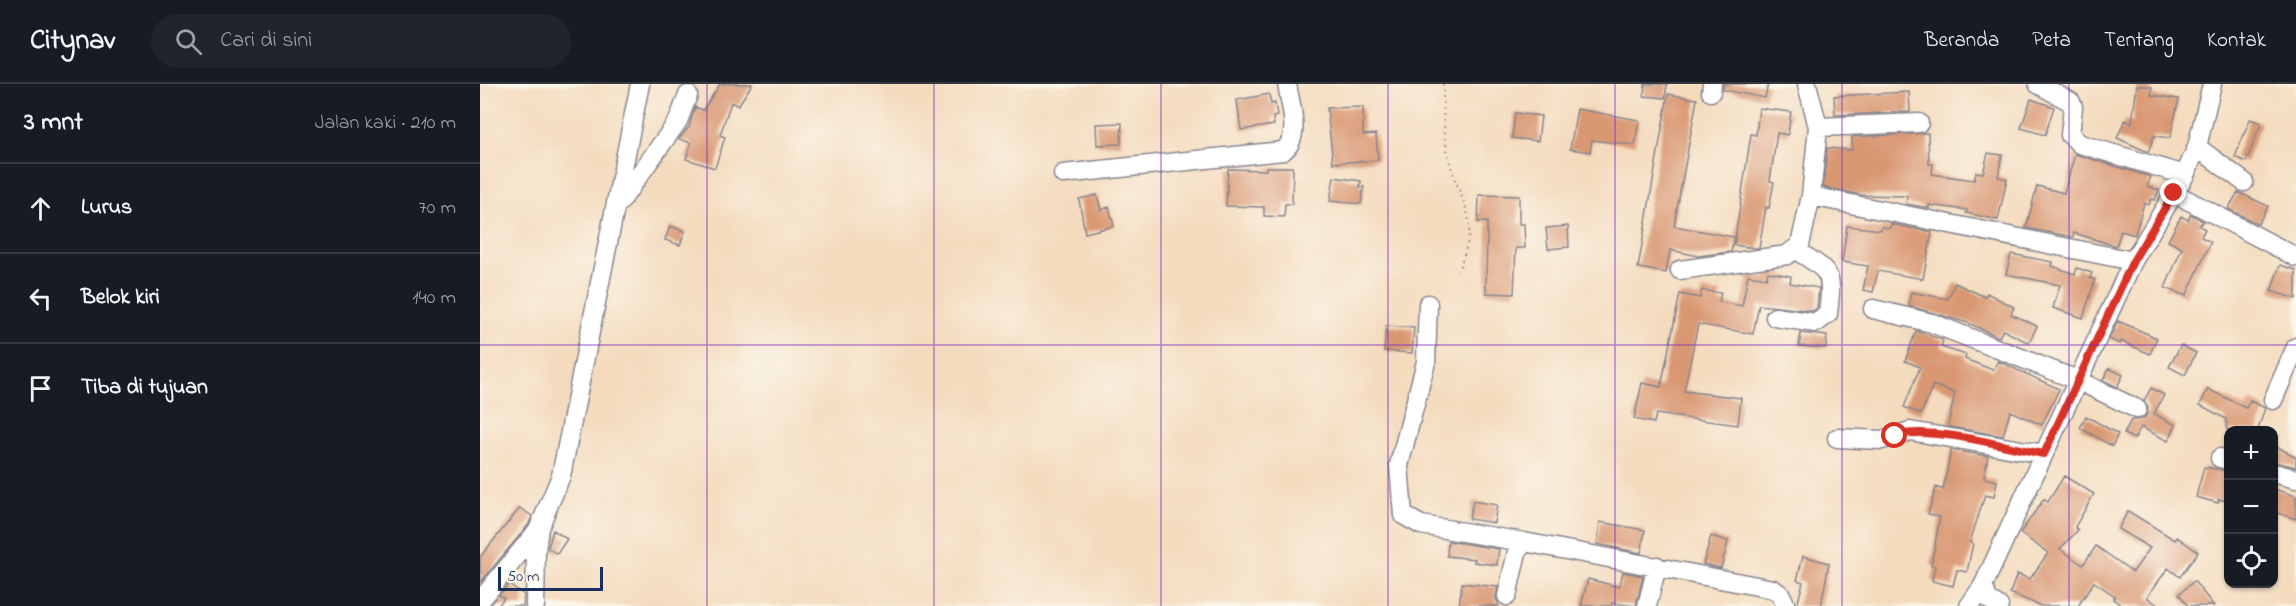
<!DOCTYPE html>
<html lang="id">
<meta charset="utf-8">
<style>
:root{--surface:#171b24;--page:#20242c;--text:#f1f3f6;--muted:#9ea1a6;--line:#363941}
body{margin:0;font-family:"Indie Flower",sans-serif;background:var(--page);color:var(--text)}
.controls{position:absolute;right:18px;bottom:18px;display:grid;overflow:hidden;border-radius:12px;box-shadow:0 2px 4px #0004}
.controls button{width:54px;height:54px;display:grid;place-items:center;padding:0;border:0;border-bottom:2px solid var(--line);background:var(--surface);color:var(--text);font:30px sans-serif}
.scale{position:absolute;left:18px;bottom:15px;width:105px;box-sizing:border-box;padding-left:6px;border:3px solid #1b2f5e;border-top:0;font-size:16px;line-height:21px;white-space:nowrap;color:#1b2f5e;-webkit-text-stroke:4px #fbf7ec;paint-order:stroke}
.stop{position:absolute;width:18px;height:18px;margin:-14px;border:4px solid #d93025;border-radius:50%;background:#fff}
.stop.end{background:#d93025;border-color:#fff;box-shadow:0 2px 6px #0008}
.list{margin:0;padding:0;list-style:none}
h2{display:flex;justify-content:space-between;align-items:center;height:78px;margin:0;padding:0 24px;font-size:26px}
h2 small{font-size:20px;font-weight:400;color:var(--muted)}
.list li{display:grid;grid-template-columns:39px 1fr auto;gap:18px;align-items:center;box-sizing:border-box;height:90px;padding:0 24px;border-top:2px solid var(--line)}
.list b{display:block;font-size:22px;white-space:nowrap}
.list em{font-size:20px;font-style:normal;color:var(--muted)}
.icon{flex:none;width:33px;height:33px;fill:none;stroke:currentColor;stroke-width:2;stroke-linecap:round;stroke-linejoin:round}
.map{position:relative;flex:none;width:1816px;height:522px;overflow:hidden}
header{display:flex;align-items:center;gap:36px;box-sizing:border-box;height:84px;padding:0 30px;background:var(--surface);border-bottom:2px solid var(--line)}
header strong{font-size:28px}
nav{display:flex;gap:33px;margin-inline-start:auto;font-size:21px}
.search{width:420px;height:54px;background:var(--page);display:flex;align-items:center;gap:15px;box-sizing:border-box;padding:0 21px;border-radius:33px;color:var(--muted);font-size:22px}
main{display:flex}
aside{flex:1;background:var(--surface)}
.map>svg:first-child{display:block}
.building{fill:#d99772}
.lines{fill:none;stroke-linecap:round;stroke-linejoin:round}
.minor-casing{stroke:#88858e;stroke-width:21}
.path{stroke:#88858e;stroke-width:2;stroke-dasharray:1.5 4.5;stroke-linecap:butt}
.minor{stroke:#fff;stroke-width:18}
.route{stroke:#d93025;stroke-width:8}
.grid{fill:none;stroke:#7b2cbf;stroke-width:1.5;stroke-opacity:0.55}
</style>
<header>
<strong>Citynav</strong>
<div class="search"><svg class="icon" aria-label="search" viewBox="0 0 24 24"><circle cx="10" cy="10" r="6"/><path d="M15 15l6 6"/></svg>Cari di sini</div>
<nav><a>Beranda</a><a>Peta</a><a>Tentang</a><a>Kontak</a></nav>
</header>
<main>
<aside>
<h2>3 mnt<small>Jalan kaki · 210 m</small></h2>
<ul class="list">
<li><svg class="icon" aria-label="ahead" viewBox="0 0 24 24"><path d="M12 20V5M6 11l6-6 6 6"/></svg><div><b>Lurus</b></div><em>70 m</em></li>
<li><svg class="icon" aria-label="left" viewBox="0 0 24 24"><path d="M17 20v-9H6M10 6l-5 5 5 5"/></svg><div><b>Belok kiri</b></div><em>140 m</em></li>
<li><svg class="icon" aria-label="arrive" viewBox="0 0 24 24"><path d="M6 21V4h12l-3 4 3 4H6"/></svg><div><b>Tiba di tujuan</b></div></li>
</ul>
</aside>
<div class="map">
<svg width="1816" height="522" viewBox="0 0 1816 522">
<rect width="100%" height="100%" fill="#fbf7ec"/>
<filter id="ink" filterUnits="userSpaceOnUse"><feTurbulence type="fractalNoise" baseFrequency=".0167" numOctaves="2"/><feDisplacementMap in="SourceGraphic" scale="12" xChannelSelector="R" yChannelSelector="G"/><feConvolveMatrix kernelMatrix="1 2 1 2 8 2 1 2 1" color-interpolation-filters="sRGB"/></filter>
<filter id="wash" filterUnits="userSpaceOnUse"><feTurbulence type="fractalNoise" baseFrequency=".008" numOctaves="4" result="noise"/><feDisplacementMap in="SourceGraphic" scale="24" xChannelSelector="R" yChannelSelector="G"/><feGaussianBlur stdDeviation="1.35" result="paint"/><feColorMatrix in="noise" values="0 0 0 0 0 0 0 0 0 0 0 0 0 0 0 0 0 1.4 0 .05"/><feComposite in="paint" operator="in"/></filter>
<g filter="url(#wash)">
<rect width="100%" height="100%" fill="#f4dbbe"/>
<g id="blocks">
<path class="building" d="M240,0H272L258,22L251,18L240,51L245,53L235,84L206,75L211,59L199,55L209,43L215,23L223,26Z
M1165,0H1187L1185,14L1164,12Z
M1243,0H1288L1285,14L1243,6Z
M1657,1L1672,3L1671,11L1699,15L1690,54L1674,52L1668,68L1637,54L1645,36L1652,39Z
M1429,8L1430,28L1355,31L1354,12Z
M789,10L791,20L795,19L797,32L793,33L794,41L761,46L757,16Z
M1188,10L1217,15L1194,142L1254,153L1251,168L1218,172L1190,166L1186,189L1158,184Z
M1551,15L1574,23L1565,51L1541,44Z
M883,23V51L896,50L898,76L853,79L847,24Z
M1279,24L1311,28L1308,51L1297,49L1290,97L1294,98L1289,124L1286,123L1279,164H1275L1254,161L1271,50L1276,51Z
M1097,25L1159,36L1155,61L1112,56L1110,68L1090,65Z
M1035,29L1061,32L1058,57L1032,54Z
M1770,35L1781,39L1766,78L1755,73Z
M642,39L641,60L617,61L616,40Z
M1448,49L1449,80H1453L1452,90L1494,96L1496,88L1503,89L1508,69L1522,71L1518,93L1527,95L1518,136L1486,129L1487,126L1449,121V124L1426,120L1427,112L1381,111L1343,103L1347,64L1372,66V53Z
M1595,70L1671,93L1667,102L1679,106L1675,116L1671,115L1669,121L1664,119L1655,151L1641,147L1636,162L1594,149L1593,153L1546,144L1557,102L1584,109Z
M786,83H812L813,87L812,120H805L804,133L784,132V123L746,122L748,85L786,86Z
M854,93L881,97L880,103H884L881,120L850,117Z
M1758,108L1788,122L1778,140L1748,125Z
M617,111L621,126L629,123L634,142L605,149L599,115Z
M999,111L1039,112V140H1044L1045,164H1036L1034,210L1006,209L1007,138H998Z
M1711,130L1723,137L1719,142L1725,145L1721,153L1731,158L1706,212L1685,204L1702,164L1688,157L1701,132L1708,136Z
M1411,140L1452,148L1443,195L1398,187L1393,208L1383,206L1388,182L1362,178L1367,142L1401,146V143L1410,144Z
M190,142L205,147L200,161L185,156Z
M1088,142L1089,163L1068,165L1066,144Z
M1531,170L1573,178L1572,182L1595,190L1597,184L1612,189L1610,194L1615,196L1603,234L1573,224L1580,201L1526,190Z
M1800,181L1816,186V215L1791,207Z
M1288,188L1311,192L1310,199L1339,204L1337,224L1333,227L1279,221L1273,250L1218,240L1204,307L1261,314L1258,341L1176,330L1174,339L1154,335L1162,299L1181,303L1200,210L1220,214L1222,206L1241,209L1239,218L1262,222L1268,191L1286,194Z
M1475,199L1505,213L1507,209L1534,223L1531,230L1557,242L1549,259L1523,246L1519,253L1488,239L1429,222L1431,208L1468,215Z
M1638,237L1677,254L1670,270L1641,257L1640,260L1629,255Z
M906,242L934,244L932,269L904,267Z
M1436,247L1463,256L1461,263L1486,271L1485,275L1513,286L1518,277L1579,305L1562,341L1530,327L1523,352L1470,343L1468,341L1475,309L1453,301L1441,330L1424,323L1440,283L1425,277Z
M1321,249L1347,252L1346,264L1319,262Z
M1701,261L1716,269L1705,291L1689,283Z
M1629,284L1643,291L1637,303L1623,296Z
M1671,304L1684,311L1674,330L1696,341L1688,357L1661,343L1654,355L1644,350L1651,336L1663,335L1667,330L1668,324L1664,317Z
M1728,305L1766,324L1770,317L1785,324L1778,346H1747L1746,335L1720,321Z
M1606,332L1638,350L1632,362L1600,344Z
M1794,361L1816,373V383L1794,378Z
M1471,366L1508,372L1504,394L1517,397L1514,413L1505,411L1490,458L1493,459L1487,488L1477,486L1473,502L1452,497L1455,482L1451,481L1460,433L1448,430L1456,403L1463,406Z
M1724,383L1749,387V418L1739,415L1738,419L1716,413Z
M1584,392L1614,410L1595,443L1598,446L1580,465L1603,481L1616,462L1653,488L1670,464L1638,445L1648,427L1695,456L1697,453L1718,468L1700,493L1688,484L1667,513L1679,522H1642L1633,515L1635,512L1614,498L1598,522H1561L1530,509L1537,490L1550,495L1568,469L1540,449L1564,415L1568,418Z
M1794,405L1816,412V435L1794,428Z
M993,417L1017,421L1014,439L989,435Z
M40,424L52,432L49,440L1,498L0,473Z
M1120,438L1165,446L1161,469L1117,460Z
M73,446L87,455L77,470L68,464Z
M1231,452L1248,457L1241,484L1223,480Z
M968,457L1019,465L1017,481L994,478L995,475L967,472Z
M1323,472L1349,479L1341,522H1317L1323,498L1317,496Z
M1143,488L1163,492L1156,522L1132,519V522H1101L1108,495L1139,503Z
M1714,497L1734,522H1708L1699,510Z
M982,499L1018,503L1016,515L1019,522H979Z
M29,500L44,511L43,522H18L24,514L19,511Z"/>
</g>
</g>
<g filter="url(#ink)">
<use href="#blocks" fill-opacity="0" stroke="#88858e" stroke-width="1.5"/>
<g class="lines">
<defs>
<path id="minor" d="M1558,0L1591,18L1593,23L1590,51L1600,60L1705,91
M1231,8L1232,0
M1338,43L1439,39
M1717,63L1764,98
M583,90L803,67C822,53 810,20 807,0
M1694,109L1816,173
M1331,112L1653,177
M140,118L198,37L208,11
M1200,186L1307,171L1320,161L1331,112L1338,43L1327,0
M948,220L946,278L919,381L923,431L941,441L1044,458
M1393,225L1452,239L1597,296L1657,325
M1295,233L1336,239L1348,230C1353,186 1351,189 1316,166
M1793,316L1816,263
M1357,354L1402,356L1430,347L1564,370
M1740,374L1748,376
M1794,389L1816,395
M1503,502L1508,515L1519,522
M1027,512L1037,468L1044,458L1293,505L1301,511L1306,522
M0,517L58,446
M55,522L56,466L59,444L81,392L160,0
M1167,522L1177,482
M1489,522L1503,502L1653,177L1705,91L1717,63L1732,0"/>
</defs>
<use href="#minor" class="minor-casing"/>
<path class="path" d="M963,0C963,26 963,50 969,75C982,127 1002,129 978,187"/>
<use href="#minor" class="minor"/>
</g>
</g>
<g class="lines" filter="url(#ink)">
<path class="route" d="M1415,352C1448,341 1527,363 1564,370L1653,177L1694,109"/>
</g>
<path class="grid" d="M227,0V522M454,0V522M681,0V522M908,0V522M1135,0V522M1362,0V522M1589,0V522M0,261H1816"/>
</svg>
<div class="controls">
<button>+</button>
<button>−</button>
<button><svg class="icon" aria-label="locate" viewBox="0 0 24 24"><circle cx="12" cy="12" r="6"/><path d="M12 2v4M12 18v4M2 12h4M18 12h4"/></svg></button>
</div>
<div class="scale">50 m</div>
<div class="stop" style="left:1415px;top:352px"></div>
<div class="stop end" style="left:1694px;top:109px"></div>
</div>
</main>
